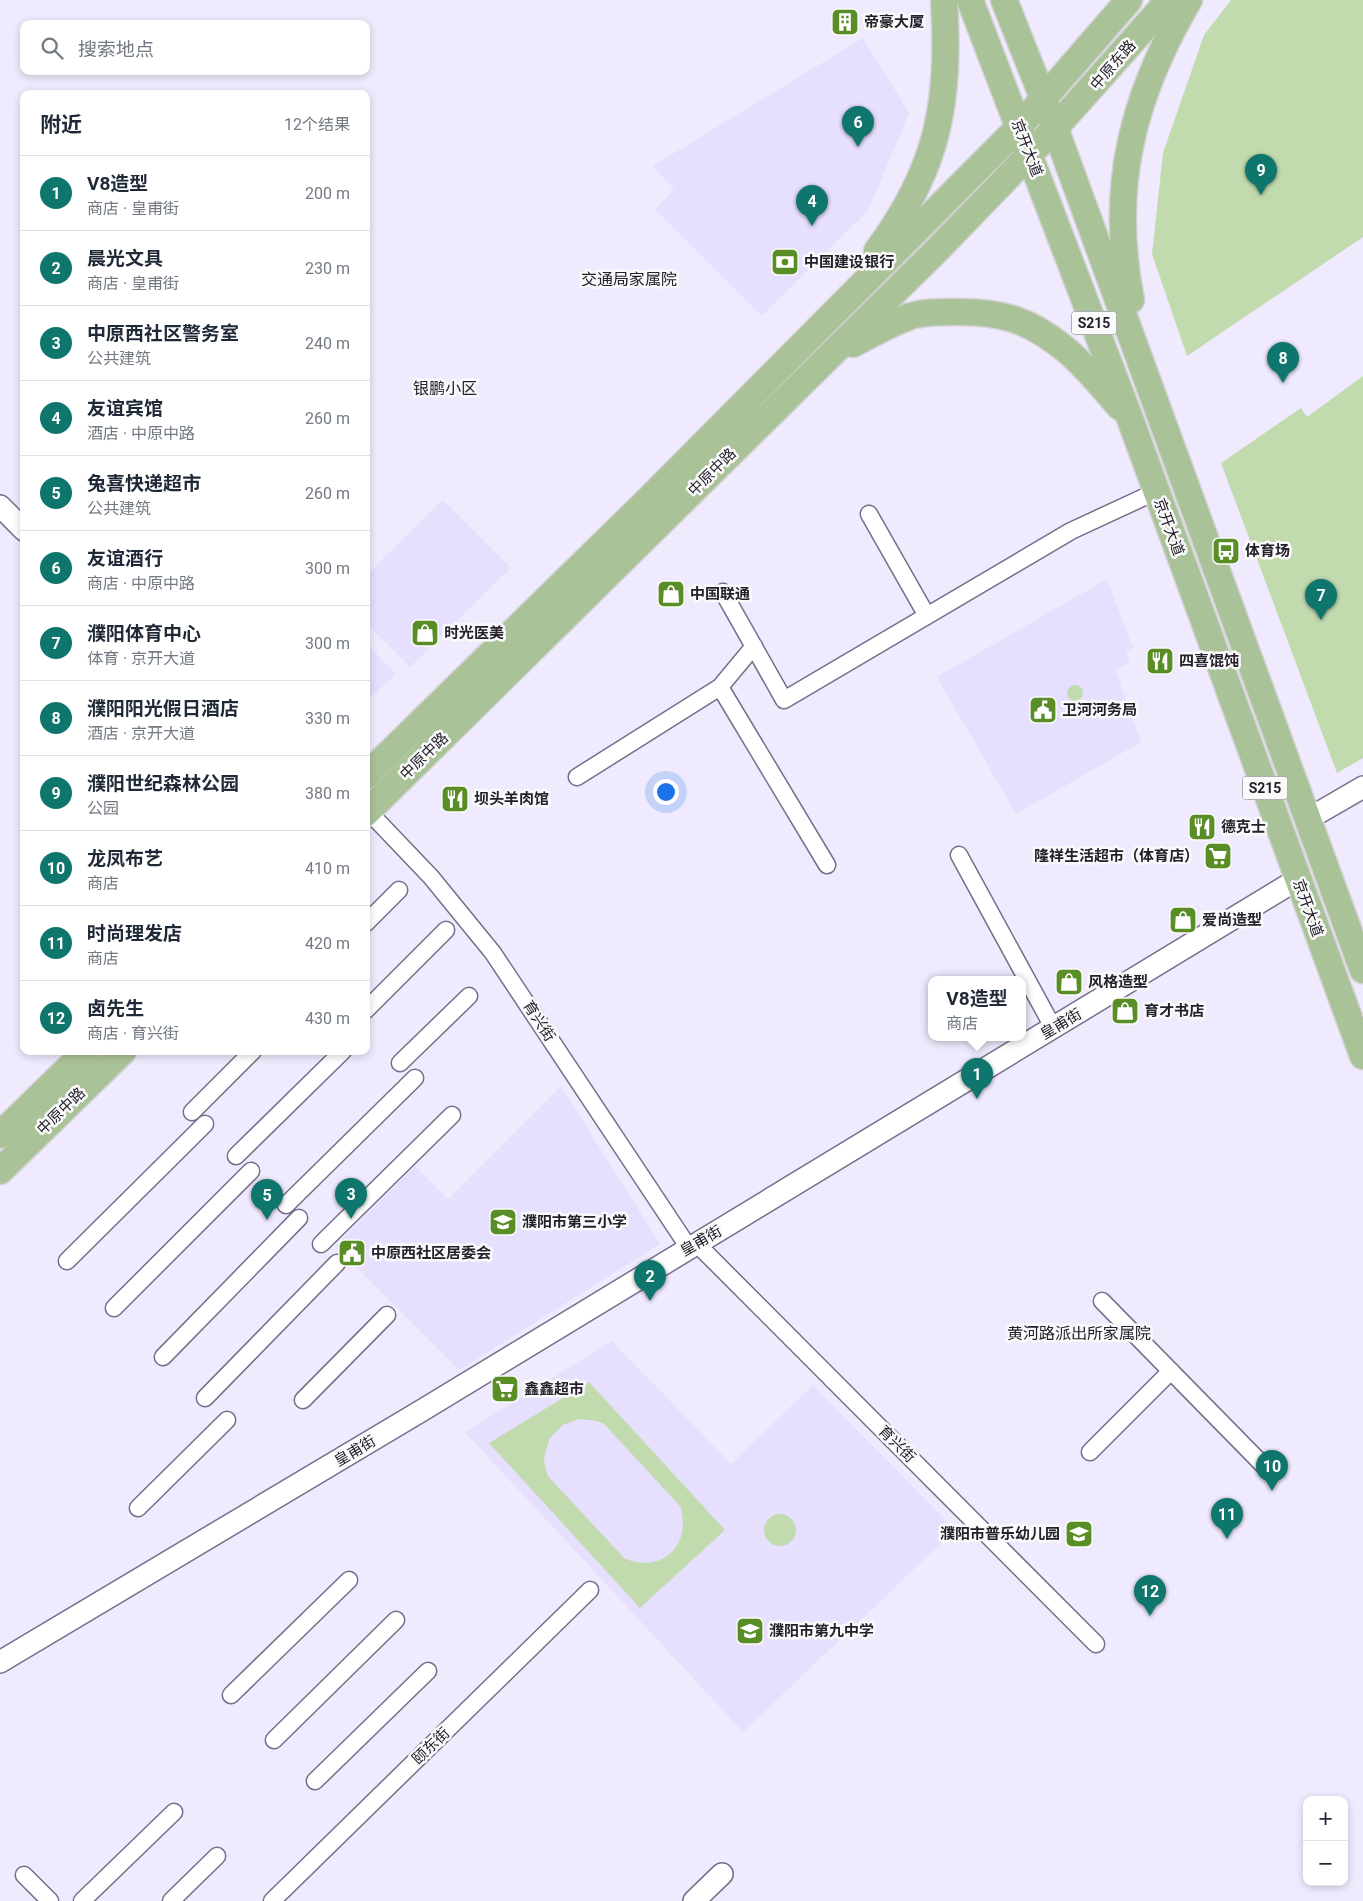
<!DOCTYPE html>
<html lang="zh">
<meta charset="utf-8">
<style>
:root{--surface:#fff;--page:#f2f2f3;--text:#1f2937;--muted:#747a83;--line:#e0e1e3;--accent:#0f766e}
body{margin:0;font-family:Roboto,"Noto Sans SC",sans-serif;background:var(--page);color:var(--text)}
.controls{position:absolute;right:15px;bottom:15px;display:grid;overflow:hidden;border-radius:10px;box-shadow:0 2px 8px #0003}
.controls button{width:45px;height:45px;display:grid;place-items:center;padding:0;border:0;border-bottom:1px solid var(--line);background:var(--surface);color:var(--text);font:25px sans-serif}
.you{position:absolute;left:665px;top:791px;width:18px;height:18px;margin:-12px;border:4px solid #fff;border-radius:50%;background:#1a73e8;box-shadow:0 0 0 8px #1a73e833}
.badge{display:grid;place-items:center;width:32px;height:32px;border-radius:50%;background:var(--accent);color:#fff;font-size:16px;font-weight:700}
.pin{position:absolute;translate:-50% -41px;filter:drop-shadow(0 1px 2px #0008)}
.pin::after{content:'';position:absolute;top:26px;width:18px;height:15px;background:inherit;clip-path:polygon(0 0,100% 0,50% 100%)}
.popup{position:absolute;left:928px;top:976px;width:98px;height:65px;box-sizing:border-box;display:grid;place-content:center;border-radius:10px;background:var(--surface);filter:drop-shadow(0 1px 4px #0005);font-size:16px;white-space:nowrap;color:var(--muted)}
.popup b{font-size:19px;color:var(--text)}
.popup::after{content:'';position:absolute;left:50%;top:100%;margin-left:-10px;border:10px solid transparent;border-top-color:var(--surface)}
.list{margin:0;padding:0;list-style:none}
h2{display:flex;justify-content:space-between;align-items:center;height:65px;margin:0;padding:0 20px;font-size:21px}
h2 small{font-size:16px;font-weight:400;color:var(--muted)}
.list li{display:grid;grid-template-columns:32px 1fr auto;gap:15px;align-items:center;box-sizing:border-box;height:75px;padding:0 20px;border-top:1px solid var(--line)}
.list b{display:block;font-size:19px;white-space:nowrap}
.list p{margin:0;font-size:16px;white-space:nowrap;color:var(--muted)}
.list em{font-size:16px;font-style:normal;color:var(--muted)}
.icon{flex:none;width:28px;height:28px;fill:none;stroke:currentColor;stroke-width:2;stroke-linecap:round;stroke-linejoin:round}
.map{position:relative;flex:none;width:1363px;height:1901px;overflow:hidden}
.search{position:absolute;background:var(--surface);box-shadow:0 2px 8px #0003;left:20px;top:20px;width:350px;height:55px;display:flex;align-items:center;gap:12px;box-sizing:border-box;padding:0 18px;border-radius:10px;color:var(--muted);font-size:19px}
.panel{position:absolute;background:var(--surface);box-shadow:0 2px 8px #0003;left:20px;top:90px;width:350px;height:965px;border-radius:10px}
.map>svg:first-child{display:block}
.built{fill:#e7dffe}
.green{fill:#c1dbaf;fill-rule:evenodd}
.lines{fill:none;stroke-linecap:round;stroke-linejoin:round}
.minor-casing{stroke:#766e8a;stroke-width:19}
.tertiary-casing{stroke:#766e8a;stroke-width:24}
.primary-casing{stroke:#d3d2d5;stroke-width:29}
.minor{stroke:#fff;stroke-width:16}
.tertiary{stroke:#fff;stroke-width:21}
.primary{stroke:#aac298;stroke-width:26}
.labels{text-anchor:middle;stroke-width:5;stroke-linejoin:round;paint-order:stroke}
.shield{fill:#fafafa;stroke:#64616a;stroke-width:1}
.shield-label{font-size:14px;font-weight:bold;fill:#24202c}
.poi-label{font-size:15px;font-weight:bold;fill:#24202c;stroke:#fafafa;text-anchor:start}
.street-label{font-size:15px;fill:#24202c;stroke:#fafafa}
.neighbourhood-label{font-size:16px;fill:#24202c;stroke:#fafafa}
</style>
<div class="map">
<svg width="1363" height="1901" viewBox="0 0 1363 1901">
<rect width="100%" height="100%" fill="#efeafd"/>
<path class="built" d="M863,38L909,113L868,211L762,316L655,209L674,189L653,166Z
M443,500L511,568L410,667L366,623V576Z
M1107,579L1133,648L1126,651L1130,663L1115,669L1141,742L1016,814L937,677Z
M366,644L396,674L366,702Z
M561,1086L660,1244L459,1370L335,1246L415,1166L448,1199Z
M612,1341L731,1464L813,1385L955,1530L743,1732L465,1432Z"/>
<path class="green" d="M1231,0H1363V237L1187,356L1152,254L1163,153L1204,35Z
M1363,376V758L1337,773L1221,463L1301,408L1307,417Z
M1067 693a8 8 0 1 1 16 0a8 8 0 1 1-16 0Z
M589,1382L725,1530L640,1608L489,1443ZM579,1419L597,1421L604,1424L680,1506C693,1545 661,1575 624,1558L548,1476L545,1467L544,1457L550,1438L563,1425Z
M764 1530a16 16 0 1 1 32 0a16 16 0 1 1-32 0Z"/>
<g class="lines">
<defs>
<path id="minor" d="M869,514L927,616
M723,592L784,700L1071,531L1155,492
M720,687L827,865
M577,777L720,687L754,646
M368,811L431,877L493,953L689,1248
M959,855L1054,1029
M366,923L399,890
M366,1010L446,930
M400,1063L469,996
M192,1112L253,1051
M236,1156L343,1051
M286,1205L415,1078
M321,1244L452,1115
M697,1244L1096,1644
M67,1261L205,1124
M1102,1301L1269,1471
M114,1308L251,1171
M163,1357L299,1218
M205,1398L337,1263
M303,1400L387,1315
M1090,1452L1171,1371
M138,1508L227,1420
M231,1695L349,1580
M274,1740L396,1620
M315,1781L428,1671
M24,1875L50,1901
M82,1901L174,1812
M171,1901L217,1856
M272,1901L590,1590"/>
<path id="tertiary" d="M0,506L24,530
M1308,819L1363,787
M0,1662L421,1411L1298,879
M694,1901L722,1874"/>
<path id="primary" d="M970,0L1129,416L1363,1056
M1004,0L1055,128L1363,970
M877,251C939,167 950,103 944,0
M1131,300C1109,188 1132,97 1189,0
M853,344C872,334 891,323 911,316C924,312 939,312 953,312C1000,311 1028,319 1065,349C1086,366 1102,387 1120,407
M366,776L647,501L1019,127L1129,0
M366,813L937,250L1055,128L1169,0
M0,1135L86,1051
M0,1171L123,1051"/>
</defs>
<use href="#minor" class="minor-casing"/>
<use href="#tertiary" class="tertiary-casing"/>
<use href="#primary" class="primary-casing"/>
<use href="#minor" class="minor"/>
<use href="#tertiary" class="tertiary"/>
<use href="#primary" class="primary"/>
</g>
<defs>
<symbol id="building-square" viewBox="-11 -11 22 22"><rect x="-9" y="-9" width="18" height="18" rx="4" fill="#598d25" stroke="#fafafa"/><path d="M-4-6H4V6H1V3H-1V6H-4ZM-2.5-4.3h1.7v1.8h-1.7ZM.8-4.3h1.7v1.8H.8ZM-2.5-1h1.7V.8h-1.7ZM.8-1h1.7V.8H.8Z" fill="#fff"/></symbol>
<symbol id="bank-square" viewBox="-11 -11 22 22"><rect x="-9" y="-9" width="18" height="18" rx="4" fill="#598d25" stroke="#fafafa"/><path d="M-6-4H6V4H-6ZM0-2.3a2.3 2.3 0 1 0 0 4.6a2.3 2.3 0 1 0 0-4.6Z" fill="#fff"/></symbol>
<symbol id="bus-square" viewBox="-11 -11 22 22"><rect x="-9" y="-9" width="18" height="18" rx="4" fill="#598d25" stroke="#fafafa"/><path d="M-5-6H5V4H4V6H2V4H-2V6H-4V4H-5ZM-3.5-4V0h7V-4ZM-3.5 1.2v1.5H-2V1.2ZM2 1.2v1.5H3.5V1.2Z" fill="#fff"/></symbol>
<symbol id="shop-square" viewBox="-11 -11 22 22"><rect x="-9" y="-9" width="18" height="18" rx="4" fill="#598d25" stroke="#fafafa"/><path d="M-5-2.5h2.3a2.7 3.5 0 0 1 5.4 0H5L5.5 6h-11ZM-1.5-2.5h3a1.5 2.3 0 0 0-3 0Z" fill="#fff"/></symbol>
<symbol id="restaurant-square" viewBox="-11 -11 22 22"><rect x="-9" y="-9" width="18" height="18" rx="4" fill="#598d25" stroke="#fafafa"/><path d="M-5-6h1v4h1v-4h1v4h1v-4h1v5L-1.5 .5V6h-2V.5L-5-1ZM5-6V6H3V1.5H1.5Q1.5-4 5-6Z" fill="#fff"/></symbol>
<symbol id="civic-square" viewBox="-11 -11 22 22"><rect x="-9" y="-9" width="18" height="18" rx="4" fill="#598d25" stroke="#fafafa"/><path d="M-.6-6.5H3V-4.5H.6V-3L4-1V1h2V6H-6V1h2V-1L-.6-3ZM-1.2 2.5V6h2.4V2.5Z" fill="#fff"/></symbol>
<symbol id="supermarket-square" viewBox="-11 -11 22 22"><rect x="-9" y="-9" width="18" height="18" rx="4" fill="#598d25" stroke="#fafafa"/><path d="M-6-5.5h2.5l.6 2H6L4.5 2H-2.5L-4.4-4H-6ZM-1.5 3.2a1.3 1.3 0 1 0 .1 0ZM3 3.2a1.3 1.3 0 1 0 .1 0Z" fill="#fff"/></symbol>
<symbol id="school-square" viewBox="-11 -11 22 22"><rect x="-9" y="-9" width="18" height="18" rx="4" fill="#598d25" stroke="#fafafa"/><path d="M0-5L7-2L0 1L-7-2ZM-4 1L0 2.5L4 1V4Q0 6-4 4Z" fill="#fff"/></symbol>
</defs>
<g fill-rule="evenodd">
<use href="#building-square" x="829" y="6" width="32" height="32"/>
<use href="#bank-square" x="769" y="246" width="32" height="32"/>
<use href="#bus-square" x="1210" y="535" width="32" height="32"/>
<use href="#shop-square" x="655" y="578" width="32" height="32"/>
<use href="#shop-square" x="409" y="617" width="32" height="32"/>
<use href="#restaurant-square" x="1144" y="645" width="32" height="32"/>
<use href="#civic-square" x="1027" y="694" width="32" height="32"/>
<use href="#restaurant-square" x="439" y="783" width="32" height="32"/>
<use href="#restaurant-square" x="1186" y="811" width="32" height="32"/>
<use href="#supermarket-square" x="1202" y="840" width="32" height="32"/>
<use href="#shop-square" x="1167" y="904" width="32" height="32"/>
<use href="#shop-square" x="1053" y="966" width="32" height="32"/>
<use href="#shop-square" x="1109" y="995" width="32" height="32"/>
<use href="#school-square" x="487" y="1206" width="32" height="32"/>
<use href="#civic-square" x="336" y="1237" width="32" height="32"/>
<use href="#supermarket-square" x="489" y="1373" width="32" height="32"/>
<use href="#school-square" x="1063" y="1518" width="32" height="32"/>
<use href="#school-square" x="734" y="1615" width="32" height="32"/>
</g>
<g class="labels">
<g class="shield">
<rect x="1071.5" y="311.5" width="45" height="23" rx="4"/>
<rect x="1242.5" y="776.5" width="45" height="23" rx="4"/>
</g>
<g class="shield-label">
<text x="1094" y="328">S215</text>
<text x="1265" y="793">S215</text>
</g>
<g class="poi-label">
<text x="864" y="27">帝豪大厦</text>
<text x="804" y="267">中国建设银行</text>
<text x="1245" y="556">体育场</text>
<text x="690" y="599">中国联通</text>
<text x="444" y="638">时光医美</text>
<text x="1179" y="666">四喜馄饨</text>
<text x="1062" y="715">卫河河务局</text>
<text x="474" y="804">坝头羊肉馆</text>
<text x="1221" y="832">德克士</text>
<text x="1199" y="861" text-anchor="end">隆祥生活超市（体育店）</text>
<text x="1202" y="925">爱尚造型</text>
<text x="1088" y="987">风格造型</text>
<text x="1144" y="1016">育才书店</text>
<text x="522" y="1227">濮阳市第三小学</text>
<text x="371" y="1258">中原西社区居委会</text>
<text x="524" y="1394">鑫鑫超市</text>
<text x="1060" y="1539" text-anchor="end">濮阳市普乐幼儿园</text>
<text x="769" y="1636">濮阳市第九中学</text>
</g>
<g class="street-label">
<text transform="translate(1113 65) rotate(-49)" y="5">中原东路</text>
<text transform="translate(1027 148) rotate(69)" y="5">京开大道</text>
<text transform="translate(712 472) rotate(-45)" y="5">中原中路</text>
<text transform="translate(1169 527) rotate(70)" y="5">京开大道</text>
<text transform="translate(424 756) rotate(-44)" y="5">中原中路</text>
<text transform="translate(1308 908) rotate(70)" y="5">京开大道</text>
<text transform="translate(539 1021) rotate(57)" y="5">育兴街</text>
<text transform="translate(1061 1024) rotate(-31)" y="5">皇甫街</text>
<text transform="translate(61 1111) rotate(-44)" y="5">中原中路</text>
<text transform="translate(701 1241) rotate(-30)" y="5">皇甫街</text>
<text transform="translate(897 1444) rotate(45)" y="5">育兴街</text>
<text transform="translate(355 1451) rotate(-31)" y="5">皇甫街</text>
<text transform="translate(431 1746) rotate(-44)" y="5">颐东街</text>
</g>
<g class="neighbourhood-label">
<text x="629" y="285">交通局家属院</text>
<text x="445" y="394">银鹏小区</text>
<text x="1079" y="1339">黄河路派出所家属院</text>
</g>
</g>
</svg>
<div class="controls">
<button>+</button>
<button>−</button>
</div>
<div class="you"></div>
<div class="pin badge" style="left:977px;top:1099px">1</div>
<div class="popup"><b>V8造型</b>商店</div>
<div class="pin badge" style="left:650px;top:1301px">2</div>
<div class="pin badge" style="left:351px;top:1219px">3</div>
<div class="pin badge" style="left:812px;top:226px">4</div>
<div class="pin badge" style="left:267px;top:1220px">5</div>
<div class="pin badge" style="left:858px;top:147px">6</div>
<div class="pin badge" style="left:1321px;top:620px">7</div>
<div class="pin badge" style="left:1283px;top:383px">8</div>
<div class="pin badge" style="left:1261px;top:195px">9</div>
<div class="pin badge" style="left:1272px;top:1491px">10</div>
<div class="pin badge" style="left:1227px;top:1539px">11</div>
<div class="pin badge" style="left:1150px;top:1616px">12</div>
<div class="search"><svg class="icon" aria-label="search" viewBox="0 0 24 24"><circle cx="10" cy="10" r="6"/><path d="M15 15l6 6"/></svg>搜索地点</div>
<section class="panel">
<h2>附近<small>12个结果</small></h2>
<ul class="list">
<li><span class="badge">1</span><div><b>V8造型</b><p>商店 · 皇甫街</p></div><em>200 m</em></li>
<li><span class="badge">2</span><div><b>晨光文具</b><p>商店 · 皇甫街</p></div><em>230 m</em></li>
<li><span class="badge">3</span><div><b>中原西社区警务室</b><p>公共建筑</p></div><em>240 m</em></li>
<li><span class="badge">4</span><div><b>友谊宾馆</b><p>酒店 · 中原中路</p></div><em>260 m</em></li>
<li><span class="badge">5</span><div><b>兔喜快递超市</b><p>公共建筑</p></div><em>260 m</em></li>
<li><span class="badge">6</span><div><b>友谊酒行</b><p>商店 · 中原中路</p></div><em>300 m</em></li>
<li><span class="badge">7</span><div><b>濮阳体育中心</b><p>体育 · 京开大道</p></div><em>300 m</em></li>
<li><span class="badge">8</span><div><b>濮阳阳光假日酒店</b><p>酒店 · 京开大道</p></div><em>330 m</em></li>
<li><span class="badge">9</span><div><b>濮阳世纪森林公园</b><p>公园</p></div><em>380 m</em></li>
<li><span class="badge">10</span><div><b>龙凤布艺</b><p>商店</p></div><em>410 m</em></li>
<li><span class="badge">11</span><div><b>时尚理发店</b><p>商店</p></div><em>420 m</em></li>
<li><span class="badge">12</span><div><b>卤先生</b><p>商店 · 育兴街</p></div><em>430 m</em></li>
</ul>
</section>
</div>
